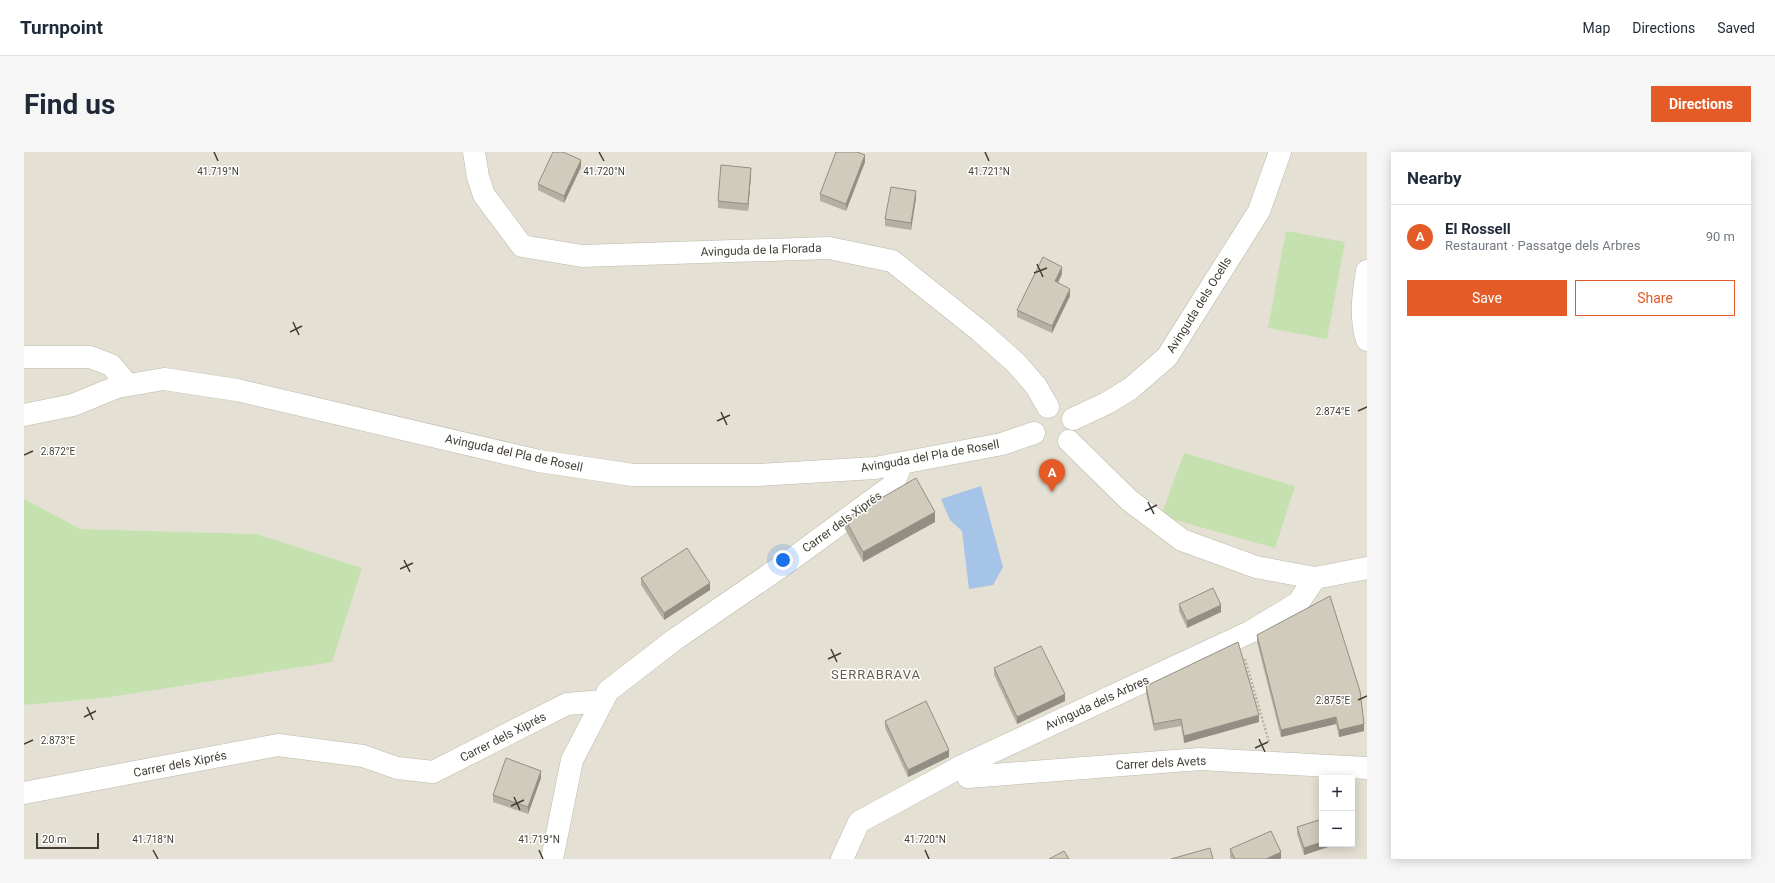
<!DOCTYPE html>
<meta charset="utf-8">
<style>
:root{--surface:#fff;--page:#f6f6f7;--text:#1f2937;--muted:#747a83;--line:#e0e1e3;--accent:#e55b27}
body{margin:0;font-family:Roboto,sans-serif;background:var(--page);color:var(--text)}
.controls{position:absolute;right:12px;bottom:12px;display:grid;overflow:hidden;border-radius:0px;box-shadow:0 2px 10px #0003}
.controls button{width:36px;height:36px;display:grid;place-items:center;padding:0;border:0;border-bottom:1px solid var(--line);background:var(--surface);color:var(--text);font:20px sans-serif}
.scale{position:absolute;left:12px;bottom:10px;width:63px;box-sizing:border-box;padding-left:4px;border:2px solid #423e35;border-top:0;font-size:11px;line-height:14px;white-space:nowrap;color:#423e35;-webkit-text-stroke:3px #fff;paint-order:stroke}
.you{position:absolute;left:759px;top:408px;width:14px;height:14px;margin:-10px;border:3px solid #fff;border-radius:50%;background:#1a73e8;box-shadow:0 0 0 6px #1a73e833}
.badge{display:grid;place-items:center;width:26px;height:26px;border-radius:50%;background:var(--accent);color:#fff;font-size:13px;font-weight:700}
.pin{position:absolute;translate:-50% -33px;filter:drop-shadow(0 1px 2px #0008)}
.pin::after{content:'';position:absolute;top:21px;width:14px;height:12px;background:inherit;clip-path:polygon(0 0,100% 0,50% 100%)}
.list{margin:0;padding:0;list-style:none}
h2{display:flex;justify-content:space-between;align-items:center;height:52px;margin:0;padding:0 16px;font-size:17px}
h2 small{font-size:13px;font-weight:400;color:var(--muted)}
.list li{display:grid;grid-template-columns:26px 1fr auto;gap:12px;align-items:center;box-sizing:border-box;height:64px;padding:0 16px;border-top:1px solid var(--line)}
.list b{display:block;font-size:15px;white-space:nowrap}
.list p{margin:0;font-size:13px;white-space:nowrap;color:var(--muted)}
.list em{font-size:13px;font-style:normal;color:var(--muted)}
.actions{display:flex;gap:8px;padding:12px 16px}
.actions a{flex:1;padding:9px 0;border:1px solid var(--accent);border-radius:0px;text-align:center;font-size:14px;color:var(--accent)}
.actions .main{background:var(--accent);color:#fff}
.map{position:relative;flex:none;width:1343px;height:707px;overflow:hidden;border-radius:0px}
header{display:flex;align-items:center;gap:24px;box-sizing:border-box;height:56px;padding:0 20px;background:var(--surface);border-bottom:1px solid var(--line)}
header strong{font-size:19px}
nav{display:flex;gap:22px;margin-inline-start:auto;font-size:14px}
.intro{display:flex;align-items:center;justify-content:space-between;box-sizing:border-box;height:96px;padding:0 24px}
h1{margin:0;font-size:28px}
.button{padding:10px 18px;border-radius:0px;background:var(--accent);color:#fff;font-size:14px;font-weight:700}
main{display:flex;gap:24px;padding:0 24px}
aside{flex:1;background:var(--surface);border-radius:0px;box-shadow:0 2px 10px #0003}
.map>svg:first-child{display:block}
.residential{fill:#e4e0d3;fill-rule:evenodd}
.green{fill:#c5e1b0}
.water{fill:#a5c4e8}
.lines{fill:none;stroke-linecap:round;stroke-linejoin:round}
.street-casing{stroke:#bdb9ab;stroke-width:23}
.path{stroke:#bbb39b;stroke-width:2.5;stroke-dasharray:2 2;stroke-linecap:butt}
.street{stroke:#fff;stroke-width:22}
.wall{fill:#b4afa1}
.shaded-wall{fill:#928e83}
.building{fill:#d1cbbb;stroke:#928e83}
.ticks{fill:none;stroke:#423e35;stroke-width:1.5}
.labels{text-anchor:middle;stroke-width:3;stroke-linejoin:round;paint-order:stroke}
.street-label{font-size:12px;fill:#423e35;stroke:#fff}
.neighbourhood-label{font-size:13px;letter-spacing:1px;fill:#635d4d;stroke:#fff}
.ticks-label{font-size:10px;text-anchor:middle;fill:#423e35;stroke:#fff;stroke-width:3;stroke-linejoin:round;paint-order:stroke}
</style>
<header>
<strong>Turnpoint</strong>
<nav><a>Map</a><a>Directions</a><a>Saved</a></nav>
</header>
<div class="intro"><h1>Find us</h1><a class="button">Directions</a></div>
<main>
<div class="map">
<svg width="1343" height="707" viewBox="0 0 1343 707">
<rect width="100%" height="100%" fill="#f0eee4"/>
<path class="residential" d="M0,0H1343V707H0V553L80,546L338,416L233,382L57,377L0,347ZM1298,626H1328V692H1298Z"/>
<path class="green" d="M1262,79L1321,90L1303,187L1244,176Z
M1160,301L1271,334L1251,396L1137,364Z
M0,347L57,377L233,382L338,416L308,510L80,546L0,553Z"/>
<path class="water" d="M957,334L979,415L969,433L945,437L938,379L926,368L917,347Z"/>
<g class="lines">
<defs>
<path id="street" d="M450,0L454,25L460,43L498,94L558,104L805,96L868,109L956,179L992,211L1012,234L1024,255
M1343,119C1339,142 1336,166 1343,188
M0,205H66L87,213L104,233
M0,263L49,253L93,235L140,227L213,238L515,309L609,323H735L851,316L978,292L1010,281
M1049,267L1083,251L1106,237L1143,205L1235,59L1256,0
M1045,289L1105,348L1158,388L1232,415L1291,426L1343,416
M938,614L944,625L1176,607L1343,616
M0,641L254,593L339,604L373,616L409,620L543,552L579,549
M528,707L548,608L584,539L650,488L768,407L869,333L878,311
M818,707L835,670L938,614L1226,480L1274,451L1291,426"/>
</defs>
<use href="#street" class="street-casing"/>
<path class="path" d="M1221,507L1245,590"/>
<use href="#street" class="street"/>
</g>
<path class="wall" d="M841,10L822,59L796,49V42Z
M557,15L540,51L514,38V32Z
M727,23L724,59L694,56V49Z
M892,46L887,78L861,74V67Z
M1038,122L1034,131L1046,144L1028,181L993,165V158Z
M821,367L911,370L839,410L821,377Z
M617,426L686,438L640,468L617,433Z
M1155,452L1197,460L1163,476L1155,459Z
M1233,483L1340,579L1315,585L1312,572L1257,585L1233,490Z
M970,516L1041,549L993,572L970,523Z
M1122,534L1235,570L1160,591L1157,574L1130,579L1122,541Z
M861,569L925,605L884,625L861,576Z
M517,626L504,662L469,650V643Z
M1273,675L1307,692V694L1280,703L1273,682Z
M1206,697L1257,707H1207L1206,704Z"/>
<path class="shaded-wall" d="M841,3V10L822,59V52Z
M557,8V15L540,51V44Z
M727,16V23L724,59V52Z
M892,39V46L887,78V71Z
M1038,115V122L1031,136V129Z
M1046,137V144L1028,181V174Z
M911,360V370L839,410V400Z
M686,431V438L640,468V461Z
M1197,453V460L1163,476V469Z
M1041,542V549L993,572V565Z
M1235,563V570L1160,591V584Z
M1312,565V572L1257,585V578Z
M1340,572V579L1315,585V578Z
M925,598V605L884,625V618Z
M517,619V626L504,662V655Z
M1298,690V692H1307V694L1280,703V696Z
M1257,700V707H1242Z"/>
<path class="building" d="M529,0H539L557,8L540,44L514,32Z
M812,0H833L841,3L822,52L796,42Z
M697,13L727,16L724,52L694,49Z
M867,35L892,39L887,71L861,67Z
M1019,105L1038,115L1031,129L1046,137L1028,174L993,158Z
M892,326L911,360L839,400L821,367Z
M663,396L686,431L640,461L617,426Z
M1189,436L1197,453L1163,469L1155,452Z
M1306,444L1336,539L1340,572L1315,578L1312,565L1257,578L1233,483Z
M1214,490L1235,563L1160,584L1157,567L1130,572L1122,534Z
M1017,494L1041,542L993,565L970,516Z
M902,549L925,598L884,618L861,569Z
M482,606L517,619L504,655L469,643Z
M1298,667V690L1280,696L1273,675Z
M1247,679L1257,700L1242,707H1211L1206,697Z
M1186,696L1189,707H1147Z
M1040,699L1045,707H1025Z"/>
<path class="ticks" d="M190,0L194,9M575,0L580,9M961,0L965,9M1013,112L1019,125M1010,121L1023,116M269,170L275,183M266,180L278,174M1334,259L1343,255M697,260L703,273M693,269L706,263M0,303L9,299M1124,350L1130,362M1121,359L1133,353M380,408L386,420M376,417L389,411M807,497L813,510M804,507L817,501M1334,548L1343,544M63,555L69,568M60,565L72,559M1235,587L1241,600M0,592L9,588M1231,596L1244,590M490,645L496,658M487,654L500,648M129,698L134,707M515,698L519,707M901,698L905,707"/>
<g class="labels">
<g class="street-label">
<text transform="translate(737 98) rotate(-2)" y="4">Avinguda de la Florada</text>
<text transform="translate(1175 153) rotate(-58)" y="4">Avinguda dels Ocells</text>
<text transform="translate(490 301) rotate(12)" y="4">Avinguda del Pla de Rosell</text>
<text transform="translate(906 304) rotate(-10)" y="4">Avinguda del Pla de Rosell</text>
<text transform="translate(818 370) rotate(-36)" y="4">Carrer dels Xiprés</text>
<text transform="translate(1073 551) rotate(-25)" y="4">Avinguda dels Arbres</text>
<text transform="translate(479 585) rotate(-27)" y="4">Carrer dels Xiprés</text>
<text transform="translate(1137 611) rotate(-3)" y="4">Carrer dels Avets</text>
<text transform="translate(156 612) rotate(-11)" y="4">Carrer dels Xiprés</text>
</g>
<g class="neighbourhood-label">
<text x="852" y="527">SERRABRAVA</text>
</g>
</g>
<g class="ticks-label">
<text x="194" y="23">41.719°N</text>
<text x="580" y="23">41.720°N</text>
<text x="965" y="23">41.721°N</text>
<text x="1309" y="263">2.874°E</text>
<text x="34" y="303">2.872°E</text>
<text x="1309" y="552">2.875°E</text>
<text x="34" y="592">2.873°E</text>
<text x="129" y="691">41.718°N</text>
<text x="515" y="691">41.719°N</text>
<text x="901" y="691">41.720°N</text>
</g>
</svg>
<div class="controls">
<button>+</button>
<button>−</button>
</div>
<div class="scale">20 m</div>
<div class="you"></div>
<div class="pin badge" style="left:1028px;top:340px">A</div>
</div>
<aside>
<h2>Nearby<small></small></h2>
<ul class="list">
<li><span class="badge">A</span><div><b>El Rossell</b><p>Restaurant · Passatge dels Arbres</p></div><em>90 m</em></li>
</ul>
<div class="actions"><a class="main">Save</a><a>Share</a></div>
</aside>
</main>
